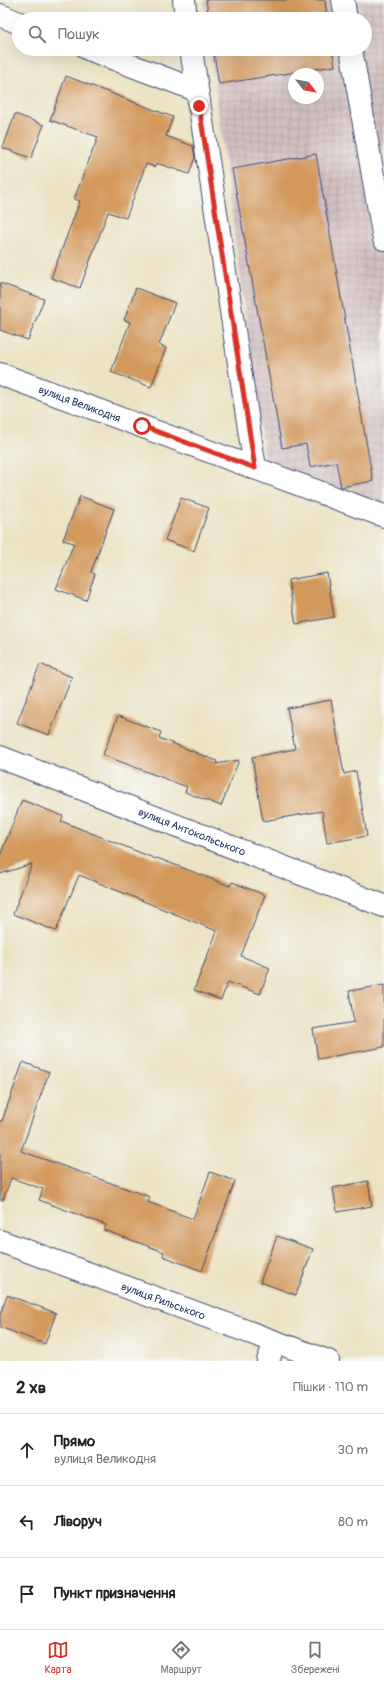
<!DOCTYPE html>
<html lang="uk">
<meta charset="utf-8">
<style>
:root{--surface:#fff;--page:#f6f6f6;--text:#222;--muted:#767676;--line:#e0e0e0;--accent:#d93025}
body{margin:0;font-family:Pangolin,sans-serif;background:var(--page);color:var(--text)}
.compass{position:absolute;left:288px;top:68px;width:36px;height:36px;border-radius:50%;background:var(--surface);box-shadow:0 4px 16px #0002;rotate:121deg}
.stop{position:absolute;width:12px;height:12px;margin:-9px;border:3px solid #d93025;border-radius:50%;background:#fff}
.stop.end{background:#d93025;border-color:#fff;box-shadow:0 1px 4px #0008}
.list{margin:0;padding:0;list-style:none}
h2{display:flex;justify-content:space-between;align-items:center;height:52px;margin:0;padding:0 16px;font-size:17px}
h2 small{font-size:13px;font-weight:400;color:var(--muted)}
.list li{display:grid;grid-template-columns:26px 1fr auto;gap:12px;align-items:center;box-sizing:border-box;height:72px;padding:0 16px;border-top:1px solid var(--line)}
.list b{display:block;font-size:15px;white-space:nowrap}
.list p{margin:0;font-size:13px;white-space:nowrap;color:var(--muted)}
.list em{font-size:13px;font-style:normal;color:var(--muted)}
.icon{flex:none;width:22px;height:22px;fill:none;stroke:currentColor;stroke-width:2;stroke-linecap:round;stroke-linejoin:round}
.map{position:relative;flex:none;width:384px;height:1361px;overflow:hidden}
.search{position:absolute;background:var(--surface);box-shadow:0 4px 16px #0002;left:12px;right:12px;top:12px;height:44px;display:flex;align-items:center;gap:10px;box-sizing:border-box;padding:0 14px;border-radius:22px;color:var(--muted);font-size:15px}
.sheet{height:268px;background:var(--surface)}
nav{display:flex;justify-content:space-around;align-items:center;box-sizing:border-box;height:56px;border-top:1px solid var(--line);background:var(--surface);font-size:11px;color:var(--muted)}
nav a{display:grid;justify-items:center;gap:2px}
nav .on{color:var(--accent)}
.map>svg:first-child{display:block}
.industrial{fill:url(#industrial-grid);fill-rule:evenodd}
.building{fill:#d3985b}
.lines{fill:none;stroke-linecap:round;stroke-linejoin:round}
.minor-casing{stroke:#3a4a6d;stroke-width:24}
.minor{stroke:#fff;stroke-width:22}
.route{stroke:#d93025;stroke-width:5}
.labels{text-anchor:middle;stroke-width:3;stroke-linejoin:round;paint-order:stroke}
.street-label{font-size:11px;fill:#1b2f5e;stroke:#f6f6f2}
</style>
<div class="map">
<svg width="384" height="1361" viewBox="0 0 384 1361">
<defs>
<pattern id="industrial-grid" width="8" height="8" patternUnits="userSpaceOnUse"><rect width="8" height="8" fill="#d2bfc0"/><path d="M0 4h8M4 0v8" fill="none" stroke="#b4a4a7"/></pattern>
</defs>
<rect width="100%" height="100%" fill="#f6f6f2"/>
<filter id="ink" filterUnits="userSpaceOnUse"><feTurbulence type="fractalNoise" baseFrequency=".025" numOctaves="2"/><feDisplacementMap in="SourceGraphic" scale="8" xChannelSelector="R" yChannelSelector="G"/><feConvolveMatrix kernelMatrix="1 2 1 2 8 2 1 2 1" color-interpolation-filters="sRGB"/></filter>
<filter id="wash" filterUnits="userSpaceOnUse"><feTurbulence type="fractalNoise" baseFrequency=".012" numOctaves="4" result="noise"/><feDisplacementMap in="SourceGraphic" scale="16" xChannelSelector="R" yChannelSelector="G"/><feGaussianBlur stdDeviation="0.9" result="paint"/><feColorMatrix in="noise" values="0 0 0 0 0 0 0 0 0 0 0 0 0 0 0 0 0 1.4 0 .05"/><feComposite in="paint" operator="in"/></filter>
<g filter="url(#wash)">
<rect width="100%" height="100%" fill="#ece3c4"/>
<path class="industrial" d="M204,0H384V511L264,467V456L210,49H365V19H206ZM294,74H318V98H294Z"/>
<g id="blocks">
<path class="building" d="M206,0H325L327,19H209Z
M213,49H332L335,66L219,84Z
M66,76L173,117L166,136L193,146L195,158L189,174L156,163L155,167L146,164L126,218L108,212L80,288L51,278L80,201L74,199L98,137L50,120Z
M15,114L44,125L31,158L3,148Z
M316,154L373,481L341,487L336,462L310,467L306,444L282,448L232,169Z
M0,283L44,299L28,340L0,330Z
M136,288L175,303L159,345L166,348L151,387L111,372L130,322L124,320Z
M80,496L114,509L91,572L95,574L86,600L56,589L74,543L63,540Z
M181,498L209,508L194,551L165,540Z
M327,573L334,617L296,624L288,580Z
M40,664L72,677L49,735L17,723Z
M331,700L344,774L356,771L367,836L327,843L322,811L263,821L252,757L295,749L287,708Z
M118,716L161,732L159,738L217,761L216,764L239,760L221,806L185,792L187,787L103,755Z
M22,800L63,816L61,821L156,859L157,858L230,886L232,882L265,895L241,956L270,968L260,994L228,982L221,1000L194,990L217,931L79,875L56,931L13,914L32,864L0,874V856Z
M384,985V1047L318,1059L313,1029L354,1022L349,991Z
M23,1062L49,1072L21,1151L150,1197L148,1202L193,1219L210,1172L235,1181L202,1271L163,1256L164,1252L104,1230L106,1225L39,1200L43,1189L11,1178L3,1200H0V1121H2Z
M368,1181L372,1206L337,1212L333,1188Z
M277,1236L313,1249L296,1295L260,1282Z
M7,1295L56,1313L45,1344L0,1327V1315Z"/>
</g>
</g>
<g filter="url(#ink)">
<use href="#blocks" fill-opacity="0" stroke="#3a4a6d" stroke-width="1"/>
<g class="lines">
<defs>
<g id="minor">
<path d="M184,0L186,19"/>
<path d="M343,0L346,19"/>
<path d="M0,15L19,23"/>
<path d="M88,49L196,90"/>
<path d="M191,49L255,468"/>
<path d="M351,49L384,239"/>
<path id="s1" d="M0,374L384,516"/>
<path id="s2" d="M0,757L384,906"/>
<path id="s3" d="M0,1241L328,1361"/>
<path d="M268,1361L275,1342"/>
</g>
</defs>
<use href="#minor" class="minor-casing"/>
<use href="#minor" class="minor"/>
</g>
</g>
<g class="lines" filter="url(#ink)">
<path class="route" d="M142,426L255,468L199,106"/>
</g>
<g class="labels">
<g class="street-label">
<text dy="4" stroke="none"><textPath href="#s1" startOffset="85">вулиця Великодня</textPath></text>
<text dy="4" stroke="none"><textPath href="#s2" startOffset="206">вулиця Антокольського</textPath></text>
<text dy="4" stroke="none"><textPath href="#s3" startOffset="174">вулиця Рильського</textPath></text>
</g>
</g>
</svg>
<svg class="compass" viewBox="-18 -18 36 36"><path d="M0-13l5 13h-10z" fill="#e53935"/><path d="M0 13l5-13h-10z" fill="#767676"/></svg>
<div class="stop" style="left:142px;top:426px"></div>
<div class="stop end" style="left:199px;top:106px"></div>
<div class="search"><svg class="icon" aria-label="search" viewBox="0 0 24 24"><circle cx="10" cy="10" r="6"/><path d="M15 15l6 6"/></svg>Пошук</div>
</div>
<section class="sheet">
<h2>2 хв<small>Пішки · 110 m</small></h2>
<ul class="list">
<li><svg class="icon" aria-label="ahead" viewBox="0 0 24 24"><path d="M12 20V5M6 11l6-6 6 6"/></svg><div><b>Прямо</b><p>вулиця Великодня</p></div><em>30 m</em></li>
<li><svg class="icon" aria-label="left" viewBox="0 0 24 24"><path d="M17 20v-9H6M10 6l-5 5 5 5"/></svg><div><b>Ліворуч</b></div><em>80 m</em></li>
<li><svg class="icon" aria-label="arrive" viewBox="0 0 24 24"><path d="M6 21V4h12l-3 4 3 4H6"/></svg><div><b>Пункт призначення</b></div></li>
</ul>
</section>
<nav>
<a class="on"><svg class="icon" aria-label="map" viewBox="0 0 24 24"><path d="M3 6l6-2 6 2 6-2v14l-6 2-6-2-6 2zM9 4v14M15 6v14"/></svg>Карта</a>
<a><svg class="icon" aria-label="directions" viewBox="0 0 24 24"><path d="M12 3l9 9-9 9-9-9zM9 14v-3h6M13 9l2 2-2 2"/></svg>Маршрут</a>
<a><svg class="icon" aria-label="saved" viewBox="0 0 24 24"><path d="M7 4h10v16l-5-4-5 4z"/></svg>Збережені</a>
</nav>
